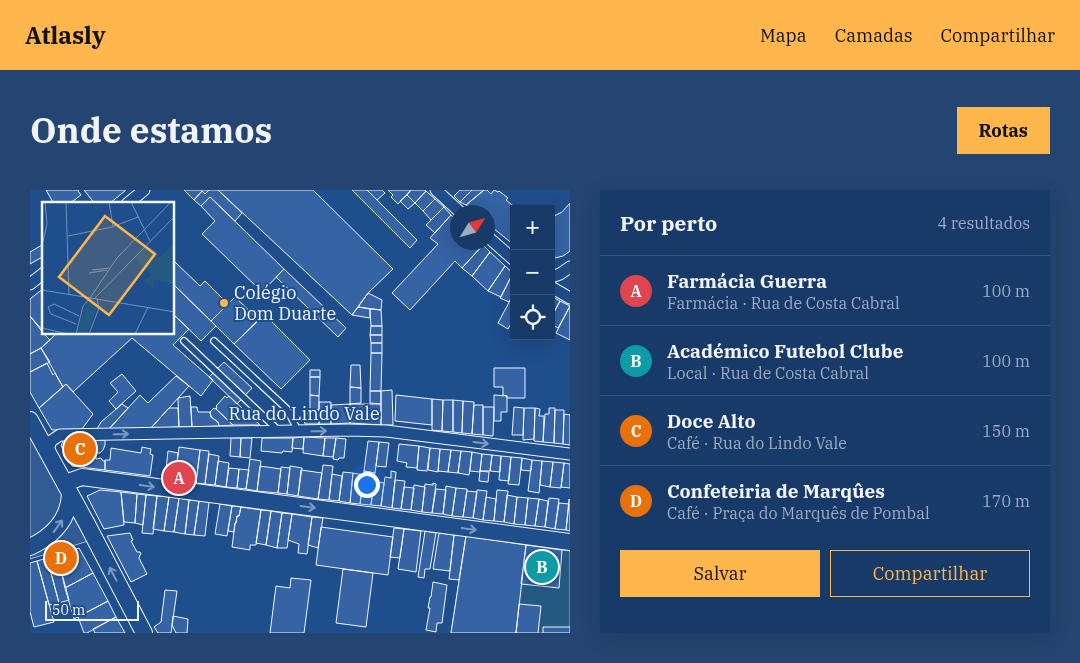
<!DOCTYPE html>
<html lang="pt">
<meta charset="utf-8">
<style>
:root{--surface:#173a69;--page:#244571;--text:#f1f3f6;--muted:#9eadc0;--line:#36547d;--accent:#ffb74d}
body{margin:0;font-family:"IBM Plex Serif",serif;background:var(--page);color:var(--text)}
.controls{position:absolute;right:15px;top:15px;display:grid;overflow:hidden;border-radius:0px;box-shadow:0 5px 20px #0002}
.controls button{width:45px;height:45px;display:grid;place-items:center;padding:0;border:0;border-bottom:1px solid var(--line);background:var(--surface);color:var(--text);font:25px sans-serif}
.compass{position:absolute;left:420px;top:15px;width:45px;height:45px;border-radius:50%;background:var(--surface);box-shadow:0 5px 20px #0002;rotate:53deg}
.scale{position:absolute;left:15px;bottom:12px;width:94px;box-sizing:border-box;padding-left:5px;border:2px solid #f2f6ff;border-top:0;font-size:14px;line-height:18px;white-space:nowrap;color:#f2f6ff;-webkit-text-stroke:4px #1f4e8c;paint-order:stroke}
.you{position:absolute;left:336px;top:294px;width:18px;height:18px;margin:-12px;border:4px solid #fff;border-radius:50%;background:#1a73e8;box-shadow:0 0 0 8px #1a73e833}
.badge{display:grid;place-items:center;width:32px;height:32px;border-radius:50%;background:var(--accent);color:#fff;font-size:16px;font-weight:700}
.pin{position:absolute;translate:-50% -50%;border:2px solid #fff;box-shadow:0 1px 5px #0006}
.list{margin:0;padding:0;list-style:none}
h2{display:flex;justify-content:space-between;align-items:center;height:65px;margin:0;padding:0 20px;font-size:21px}
h2 small{font-size:16px;font-weight:400;color:var(--muted)}
.list li{display:grid;grid-template-columns:32px 1fr auto;gap:15px;align-items:center;box-sizing:border-box;height:70px;padding:0 20px;border-top:1px solid var(--line)}
.list b{display:block;font-size:19px;white-space:nowrap}
.list p{margin:0;font-size:16px;white-space:nowrap;color:var(--muted)}
.list em{font-size:16px;font-style:normal;color:var(--muted)}
.actions{display:flex;gap:10px;padding:15px 20px}
.actions a{flex:1;padding:11px 0;border:1px solid var(--accent);border-radius:0px;text-align:center;font-size:18px;color:var(--accent)}
.actions .main{background:var(--accent);color:#111}
.icon{flex:none;width:28px;height:28px;fill:none;stroke:currentColor;stroke-width:2;stroke-linecap:round;stroke-linejoin:round}
.map{position:relative;flex:none;width:540px;height:443px;overflow:hidden;border-radius:0px}
header{display:flex;align-items:center;gap:30px;box-sizing:border-box;height:70px;padding:0 25px;background:var(--accent);color:#111}
header strong{font-size:24px}
nav{display:flex;gap:28px;margin-inline-start:auto;font-size:18px}
.intro{display:flex;align-items:center;justify-content:space-between;box-sizing:border-box;height:120px;padding:0 30px}
h1{margin:0;font-size:35px}
.button{padding:12px 22px;border-radius:0px;background:var(--accent);color:#111;font-size:18px;font-weight:700}
main{display:flex;gap:30px;padding:0 30px}
aside{flex:1;background:var(--surface);border-radius:0px;box-shadow:0 5px 20px #0002}
.map>svg:first-child{display:block}
.green{fill:#245a82;stroke:#a8bbd7}
.parking{fill:#305b95;stroke:#a8bbd7}
.building{fill:#3563a3;stroke:#f2f6ff}
.lines{fill:none;stroke-linecap:round;stroke-linejoin:round}
.lane-casing{stroke:#f2f6ff;stroke-width:8}
.street-casing{stroke:#f2f6ff;stroke-width:13}
.secondary-casing{stroke:#f2f6ff;stroke-width:18}
.lane{stroke:#1f4e8c;stroke-width:5.5}
.street{stroke:#1f4e8c;stroke-width:11}
.secondary{stroke:#1f4e8c;stroke-width:16}
.oneway{stroke:#7e9ac0}
.poi-dot{fill:#ffb74d;stroke:#1f4e8c;stroke-width:2}
.labels{text-anchor:middle;stroke-width:4;stroke-linejoin:round;paint-order:stroke}
.poi-label{font-size:18px;fill:#f2f6ff;stroke:#1f4e8c;text-anchor:start}
.street-label{font-size:18px;fill:#f2f6ff;stroke:#1f4e8c}
.inset-road{fill:none;stroke:#7391ba;stroke-width:1}
.view{fill:#ffb74d;fill-opacity:0.15;stroke:#ffb74d;stroke-width:2.5}
.inset-edge{fill:none;stroke:#f2f6ff;stroke-width:2.5}
</style>
<header>
<strong>Atlasly</strong>
<nav><a>Mapa</a><a>Camadas</a><a>Compartilhar</a></nav>
</header>
<div class="intro"><h1>Onde estamos</h1><a class="button">Rotas</a></div>
<main>
<div class="map">
<svg width="540" height="443" viewBox="0 0 540 443">
<rect width="100%" height="100%" fill="#1f4e8c"/>
<path class="green" d="M436,346L540,361V443H421Z"/>
<path class="parking" d="M0,232L68,348L0,369Z"/>
<path class="building" d="M16,0H49L48,1L51,5L39,14H24Z
M54,0H96L79,14H65Z
M154,0H179L175,4L172,1L164,10Z
M179,0H188L212,23L205,31L180,7L171,16L164,10L172,1L175,4Z
M188,0H283L363,79L338,103L322,125Z
M322,0H337L387,50L380,58Z
M337,0H352L355,3L347,10Z
M358,0H381L368,14L361,7L363,5Z
M381,0H395L396,1L385,13L377,5Z
M430,0H442L430,12L424,6Z
M442,0H454L436,15L430,12Z
M454,0H457L461,4L464,0L468,2L469,1L478,8L476,10L487,19H484V55L458,34V22H445L436,15Z
M396,1L405,9L393,21L385,13Z
M377,5L385,13L378,19L370,11Z
M180,7L254,79L232,102L172,44L185,31L171,16Z
M405,9L414,17L401,30L393,21Z
M540,13V61L533,66L521,69V26H524L532,22Z
M414,17L421,25L405,43L396,35Z
M421,25L428,31V52H451L453,55L432,78L425,71L380,120L362,103L408,54L400,48Z
M12,55L14,57V66L0,74V62Z
M453,55L460,62L442,86L432,78Z
M460,62L475,76L458,101L442,86Z
M144,71L170,96L175,91L198,114L181,131L144,95Z
M475,76L483,83L471,107L458,101Z
M254,79L316,138L308,147L246,87Z
M483,83L484,84V103L479,112L470,108Z
M144,95L186,136L171,151L144,125Z
M14,98V142L0,126V109Z
M338,103L352,110L351,120L328,117Z
M484,103V128L478,139L468,133Z
M521,106L530,111L521,128Z
M205,107L229,130L204,154L181,131Z
M530,111L540,116L528,138L521,134V128Z
M540,116V150L526,143Z
M328,117L340,119V128L322,125Z
M340,119L351,120L352,136H341Z
M234,124L280,170L251,199L204,154Z
M144,125L159,139L143,155L183,190L171,206L102,148L43,202L36,194L33,197L11,158L26,144H144Z
M0,126L14,144L20,150L11,158L0,164Z
M341,136H352V145H340Z
M340,145H352V153H341Z
M341,153H352V163H341Z
M11,158L20,172L0,182V164Z
M341,163H352L351,201H340Z
M194,172L222,198L207,214L179,187Z
M17,173L23,185L25,183L33,197L9,218L0,202V182Z
M321,175H330L331,198L320,197Z
M464,178H495V208H477V206L473,205V197H464Z
M280,180H290V187H280Z
M92,184L106,201L86,219L79,211L88,202L80,193Z
M146,186L159,196L121,238L79,239L110,205L118,213Z
M280,187H290L289,206L280,205Z
M36,194L63,224L52,239L22,240L9,218Z
M320,197L331,198V213L320,214Z
M362,200L363,235H351V201Z
M340,201H351V214L340,213Z
M280,205L289,206V220L280,219Z
M366,205L402,209V235L365,231Z
M464,205L477,206V222H471V231H464Z
M160,206L162,237H149L148,208Z
M195,206L197,208L199,206L230,235H203L186,219L187,217L186,216Z
M402,209L413,210L412,241L402,240Z
M413,210H423V242L412,241Z
M423,210L433,211L432,243L423,242Z
M433,211L444,212L442,244L432,243Z
M289,212H301V234H289Z
M92,214L98,218L79,239H67L71,232Z
M320,214V233L301,234V215Z
M320,214H351V235L320,233Z
M444,215H453V245L442,244Z
M161,217H167L168,222H180L181,227L188,232L189,236L162,237Z
M453,217H464L463,246L453,245Z
M484,217L494,218L493,245H482Z
M139,218H148L149,237L121,238Z
M184,218L186,219L203,235L189,236L188,232L181,227L180,222Z
M494,218H505L504,249L493,250Z
M505,218L510,219L509,226H514L513,252L504,251Z
M519,218H525L524,253L513,252L515,224H519Z
M280,219L289,220V234H275L273,223L280,224Z
M525,220H534L533,254L524,253Z
M534,224L540,225V255L533,254Z
M274,247L273,259L262,258L263,248Z
M274,247L295,248L293,266L273,263Z
M201,248H211L210,267L200,266Z
M211,248H222L220,268L210,267Z
M232,248H263L262,262L253,261L252,263L231,261Z
M295,248H306L303,267L293,266Z
M306,248L316,249L314,268H309L308,270L303,269Z
M75,250V255L73,260L70,263H66V269L71,268L73,271H75V280L42,276L31,256L33,251Z
M338,251L349,252L345,283L334,281Z
M349,252L359,253L356,277L346,276Z
M369,254L389,256L387,278L376,277L377,273L367,271Z
M389,256L400,258L397,281L387,280Z
M112,257L121,259L120,264L123,265L120,286L75,280V270H80L81,258L111,263Z
M149,257L170,260L166,293L145,290Z
M400,258L410,259L408,282L398,280Z
M410,259L421,260L418,282L408,281Z
M170,260L179,261L175,294L166,293Z
M421,260L431,261L428,283L418,282Z
M138,261L148,263L145,290L135,289Z
M431,261L442,262L439,285L428,283Z
M442,262L452,264L450,282L440,281Z
M179,264L189,266L185,295L175,294Z
M452,264L462,265L460,281H450Z
M462,265L471,266L470,282L460,281Z
M471,266L481,267L479,291L469,290Z
M481,267L492,268L489,295L478,294Z
M492,268L502,270L501,281L491,280Z
M220,269L231,271L227,301L216,299Z
M502,270L512,271L509,303L498,301Z
M188,271L199,273L196,297L185,295Z
M512,271L523,272L520,297L510,295Z
M523,272L534,273L531,298L520,297Z
M534,273L540,274V298L531,297Z
M293,275L303,276L299,310L288,309Z
M230,276L251,279L248,303L227,301Z
M260,276L272,278L268,306L257,304Z
M251,277L260,278L257,304L248,303Z
M199,278L209,279L207,298L196,297Z
M209,279L219,280L216,299L207,298Z
M271,280L292,283L288,309L268,306Z
M334,281L345,283L341,315L330,314Z
M361,281L366,282L362,318L351,316L355,287L361,288Z
M450,281L459,282L458,292L449,291Z
M313,282L323,283L320,313L309,311Z
M323,283L334,285L330,314L320,313Z
M302,284L312,286L309,311L299,310Z
M365,290L375,291L371,319L362,318Z
M344,291L354,293L351,316L341,315Z
M403,293L406,294L402,323L392,322L395,294L403,295Z
M384,295L395,297L392,322L381,320Z
M416,296L426,298L422,326L413,324Z
M374,297L384,298L381,320L371,319Z
M426,298L437,299L433,327L422,326Z
M406,299L416,300L413,324L402,323Z
M70,300L91,302L94,335L74,339L57,306Z
M447,300L457,301L453,330L443,328Z
M467,300L478,301L474,332L464,331Z
M437,301L447,302L443,328L433,327Z
M91,302L107,304L105,333L94,332Z
M107,304L116,305L113,335L105,333Z
M116,305L127,306L123,344L112,343Z
M477,305L487,307L484,334L474,332Z
M127,306L139,307L134,341L123,339Z
M139,307L149,308L144,342L134,341Z
M456,307L466,309L464,331L453,330Z
M487,307L498,308L495,335L484,334Z
M149,308L159,310L155,344L144,342Z
M498,308L509,309L505,336L495,335Z
M519,308L529,309L525,339L515,337Z
M509,309L518,311L515,337L505,336Z
M539,309L540,310V341L536,340Z
M159,310L169,311L164,345L155,344Z
M169,311L179,312L175,346L164,345Z
M529,313L539,314L536,340L525,339Z
M190,314L202,316L197,346L185,344Z
M202,316L211,317L209,326H207L206,333H205L204,342L198,341Z
M211,317L231,320L226,355H220V360L202,357L205,333H206L207,326H209Z
M231,320L241,321L236,355L226,353Z
M241,321L252,323L247,358L236,355Z
M252,323L262,324L257,358H247Z
M262,324L282,327L277,364L268,363L269,354L258,350Z
M282,327L293,328L288,358L278,355Z
M291,337L363,347L358,385L286,375Z
M364,338L374,339L370,368L360,367Z
M374,339L391,341L386,382L368,379Z
M395,341L406,343L400,379H395L394,388L388,387Z
M100,343L103,350L101,351L107,362H110L111,363L109,368L117,384L101,392L77,346Z
M409,343L424,345L420,381L403,379Z
M424,345L436,346L429,390L419,389Z
M436,346L496,355L486,443H421Z
M496,355L532,360L529,398L491,394Z
M49,358L63,383L35,398L27,365Z
M27,365L39,410L29,413L17,368Z
M17,368L29,413L19,415L7,371Z
M7,371L24,432L4,437L0,422V373Z
M313,379L343,383L336,437L306,433Z
M63,383L78,411L44,429L35,398Z
M261,388L281,390L274,443H240L246,396L260,398Z
M403,392L417,395L412,433H407L406,442L396,440L400,418H398L400,407H401Z
M135,400L147,401L141,443H128L124,437L131,432Z
M78,411L86,427L57,443H54L48,427Z
M489,414L511,416L508,443H486Z
M143,426L158,429L157,443H146L142,435Z
M86,427L95,443H65L63,439Z
M513,437H540V443H513Z"/>
<g class="lines">
<defs>
<path id="lane" d="M154,151L248,240
M184,151L257,219L268,241"/>
<path id="street" d="M406,0L430,22
M97,14L114,0
M458,47L484,70
M521,87L530,84L540,77
M0,94L14,83
M521,97L540,108
M17,262L21,251L30,245L318,240L356,241L540,264"/>
<path id="secondary" d="M0,230L57,334L114,443
M35,293L52,287L540,352
M0,357C23,346 39,330 40,304"/>
</defs>
<use href="#lane" class="lane-casing"/>
<use href="#street" class="street-casing"/>
<use href="#secondary" class="secondary-casing"/>
<use href="#lane" class="lane"/>
<use href="#street" class="street"/>
<use href="#secondary" class="secondary"/>
</g>
<defs><path id="oneway-shaft" d="M-6 0H5M1.5-3L5.5 0L1.5 3" fill="none" stroke-width="1.6" stroke-linecap="round" stroke-linejoin="round" transform="scale(1.25)"/></defs>
<g class="oneway">
<use href="#oneway-shaft" transform="translate(289 241) rotate(-1)"/>
<use href="#oneway-shaft" transform="translate(91 244) rotate(-1)"/>
<use href="#oneway-shaft" transform="translate(451 253) rotate(7)"/>
<use href="#oneway-shaft" transform="translate(117 296) rotate(8)"/>
<use href="#oneway-shaft" transform="translate(278 317) rotate(8)"/>
<use href="#oneway-shaft" transform="translate(28 336) rotate(-54)"/>
<use href="#oneway-shaft" transform="translate(439 339) rotate(8)"/>
<use href="#oneway-shaft" transform="translate(83 384) rotate(-118)"/>
</g>
<circle class="poi-dot" cx="194" cy="113" r="5"/>
<g class="labels">
<g class="poi-label">
<text x="204" y="109">Colégio<tspan x="204" dy="21">Dom Duarte</tspan></text>
</g>
<g class="street-label">
<text x="274" y="230">Rua do Lindo Vale</text>
</g>
</g>
<g transform="translate(12 12)">
<rect width="132" height="132" fill="#1f4e8c"/>
<path d="M132,42V83L113,77L111,86L102,79L110,72L93,56L104,45L118,55ZM48,97L56,104L45,132H35L44,100Z" fill="#245a82"/>
<path class="inset-road" d="M24,0L27,92M67,0L71,24M89,0L108,39M26,34L70,25L96,15M0,44L5,22L3,0M50,68L67,66M47,71L65,68M0,88L133,110M48,96L75,56L129,0M53,96L133,14M34,122L9,112L6,105L12,102L37,114M0,126L26,132M34,132L41,104L48,96M47,132L57,106L55,97M93,132L106,105"/>
<path class="view" d="M63,14L113,52L67,113L17,75Z"/>
<rect width="132" height="132" class="inset-edge"/>
</g>
</svg>
<div class="controls">
<button>+</button>
<button>−</button>
<button><svg class="icon" aria-label="locate" viewBox="0 0 24 24"><circle cx="12" cy="12" r="6"/><path d="M12 2v4M12 18v4M2 12h4M18 12h4"/></svg></button>
</div>
<svg class="compass" viewBox="-18 -18 36 36"><path d="M0-13l5 13h-10z" fill="#e53935"/><path d="M0 13l5-13h-10z" fill="#9eadc0"/></svg>
<div class="scale">50 m</div>
<div class="you"></div>
<div class="pin badge" style="left:149px;top:288px;background:#e0444e">A</div>
<div class="pin badge" style="left:512px;top:377px;background:#0f9aa8">B</div>
<div class="pin badge" style="left:50px;top:259px;background:#e8710a">C</div>
<div class="pin badge" style="left:31px;top:368px;background:#e8710a">D</div>
</div>
<aside>
<h2>Por perto<small>4 resultados</small></h2>
<ul class="list">
<li><span class="badge" style="background:#e0444e">A</span><div><b>Farmácia Guerra</b><p>Farmácia · Rua de Costa Cabral</p></div><em>100 m</em></li>
<li><span class="badge" style="background:#0f9aa8">B</span><div><b>Académico Futebol Clube</b><p>Local · Rua de Costa Cabral</p></div><em>100 m</em></li>
<li><span class="badge" style="background:#e8710a">C</span><div><b>Doce Alto</b><p>Café · Rua do Lindo Vale</p></div><em>150 m</em></li>
<li><span class="badge" style="background:#e8710a">D</span><div><b>Confeteiria de Marqûes</b><p>Café · Praça do Marquês de Pombal</p></div><em>170 m</em></li>
</ul>
<div class="actions"><a class="main">Salvar</a><a>Compartilhar</a></div>
</aside>
</main>
